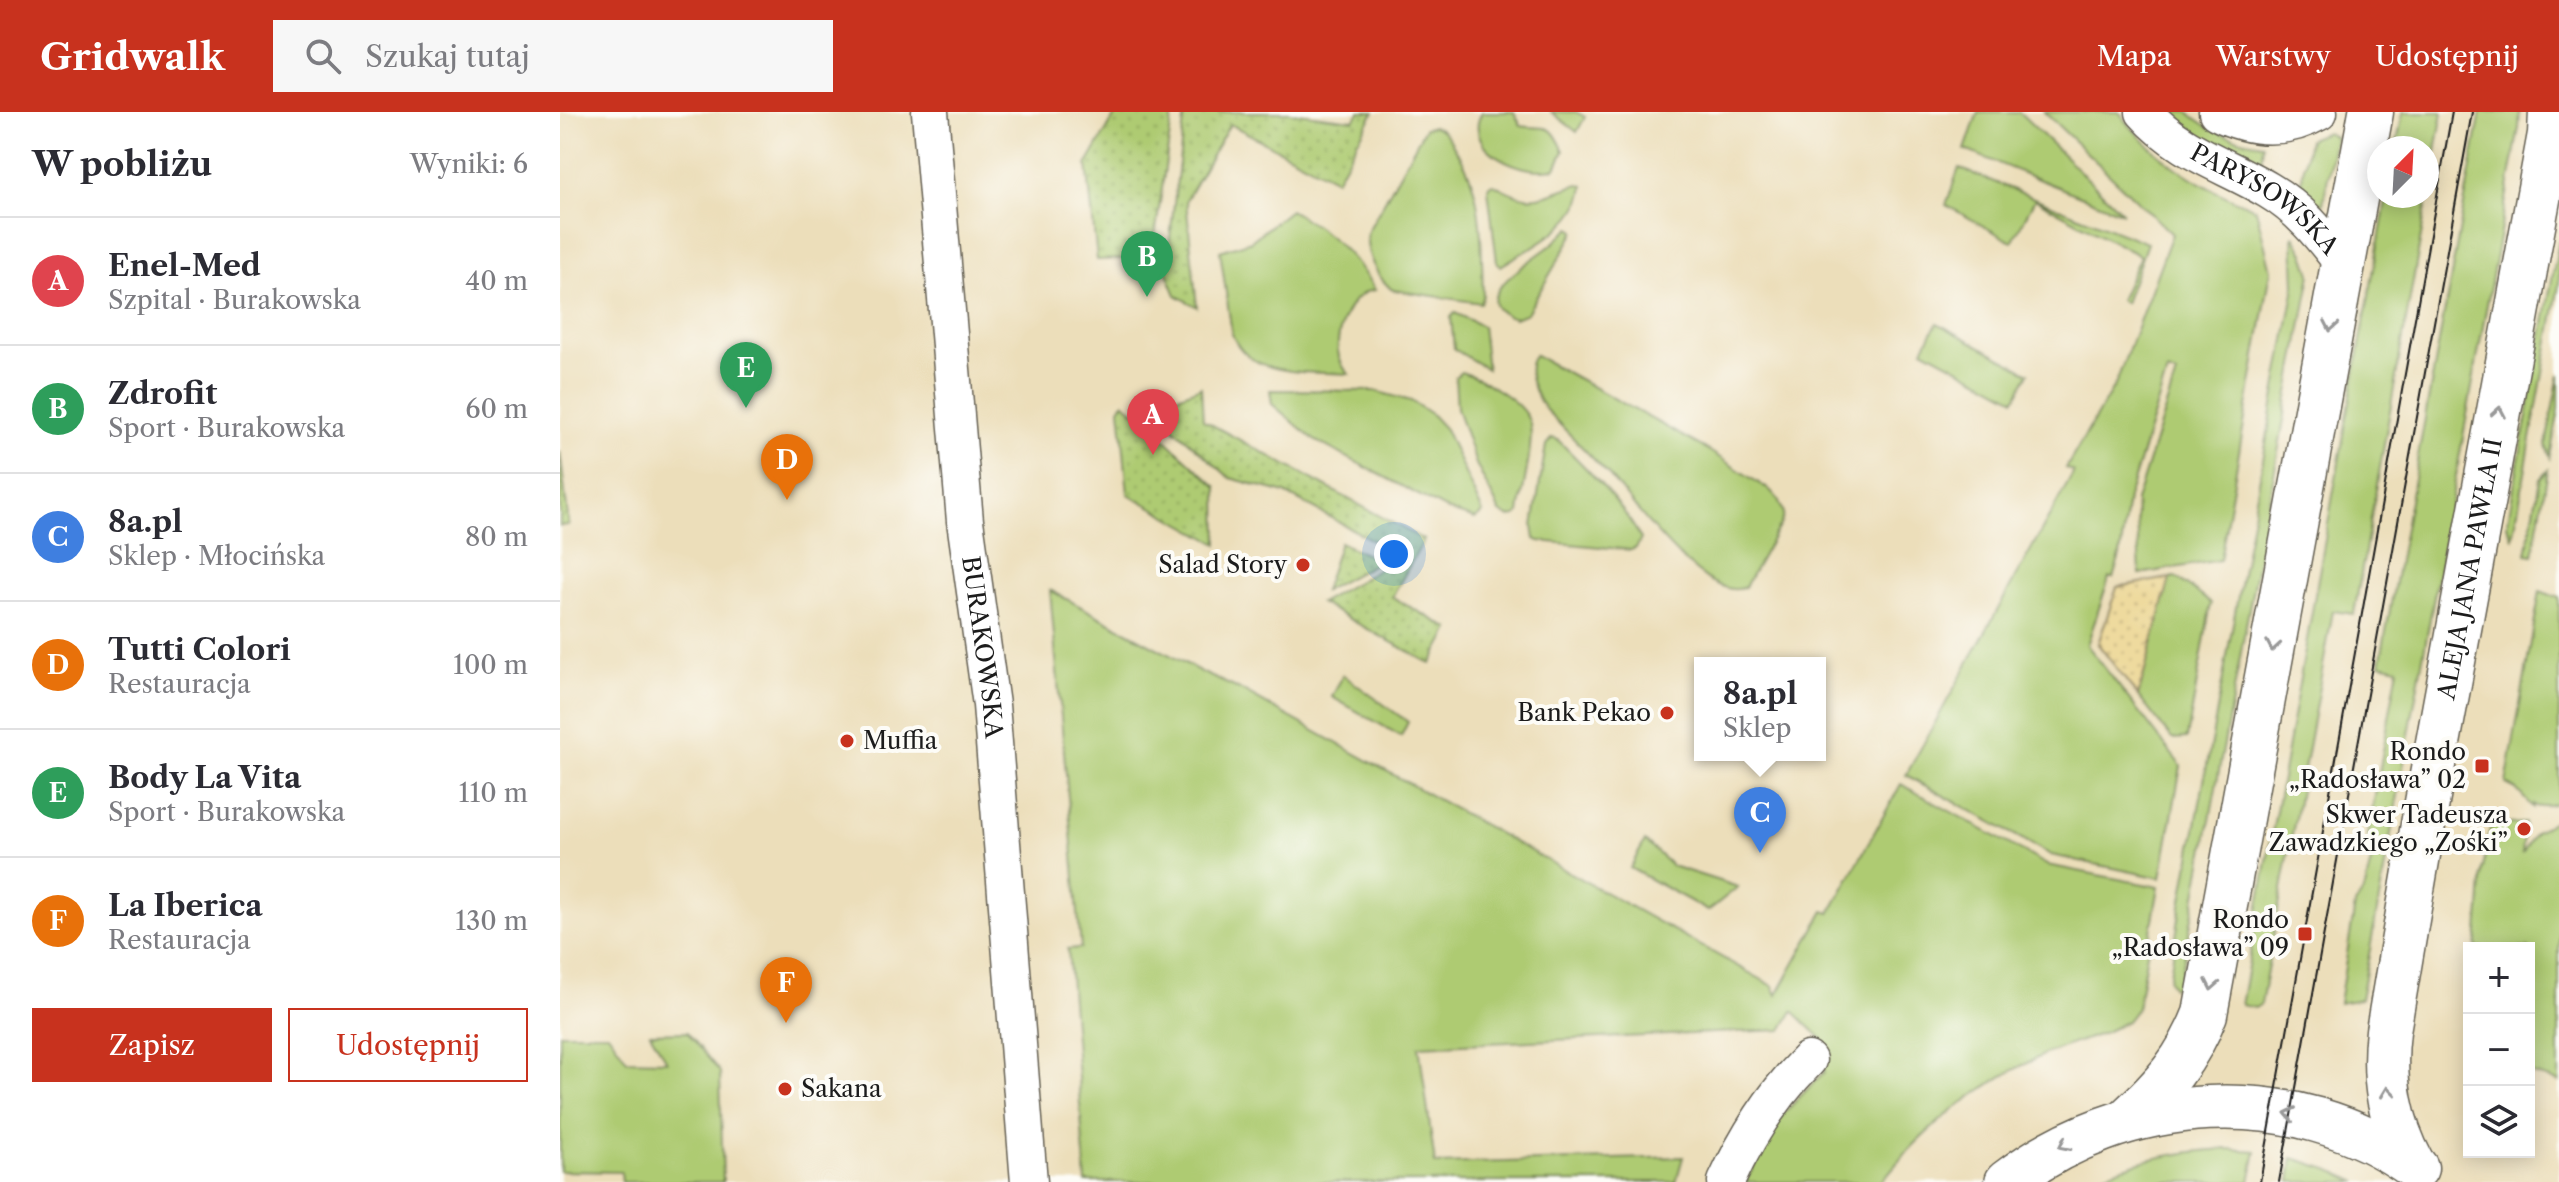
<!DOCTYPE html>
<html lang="pl">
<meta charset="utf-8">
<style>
:root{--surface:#fff;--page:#f7f7f7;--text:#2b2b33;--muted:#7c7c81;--line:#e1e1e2;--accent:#c8321e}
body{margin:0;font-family:"Libre Caslon Text",serif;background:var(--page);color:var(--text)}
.controls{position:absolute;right:24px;bottom:24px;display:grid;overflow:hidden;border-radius:0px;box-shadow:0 4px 20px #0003}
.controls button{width:72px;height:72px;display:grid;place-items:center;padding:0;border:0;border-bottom:2px solid var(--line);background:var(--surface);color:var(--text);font:40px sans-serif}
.compass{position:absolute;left:1807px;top:24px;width:72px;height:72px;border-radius:50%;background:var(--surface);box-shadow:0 4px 20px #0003;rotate:24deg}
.you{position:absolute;left:834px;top:442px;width:28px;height:28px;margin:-20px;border:6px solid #fff;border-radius:50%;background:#1a73e8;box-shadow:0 0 0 12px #1a73e833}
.badge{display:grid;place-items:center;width:52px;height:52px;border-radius:50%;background:var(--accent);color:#fff;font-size:26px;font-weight:700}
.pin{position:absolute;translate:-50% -66px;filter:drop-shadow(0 2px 4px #0008)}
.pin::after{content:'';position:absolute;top:42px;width:28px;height:24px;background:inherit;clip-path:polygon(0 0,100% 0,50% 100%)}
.popup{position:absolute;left:1134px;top:545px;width:132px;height:104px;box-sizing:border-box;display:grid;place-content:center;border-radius:0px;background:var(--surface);filter:drop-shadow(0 2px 6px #0005);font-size:26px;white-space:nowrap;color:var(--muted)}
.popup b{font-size:30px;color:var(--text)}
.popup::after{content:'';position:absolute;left:50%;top:100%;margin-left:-16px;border:16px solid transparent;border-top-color:var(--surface)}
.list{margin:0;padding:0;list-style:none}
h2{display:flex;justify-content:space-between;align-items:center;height:104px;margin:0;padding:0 32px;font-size:34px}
h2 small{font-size:26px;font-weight:400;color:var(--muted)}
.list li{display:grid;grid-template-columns:52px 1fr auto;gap:24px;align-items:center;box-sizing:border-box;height:128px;padding:0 32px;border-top:2px solid var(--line)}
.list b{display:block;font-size:30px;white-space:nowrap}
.list p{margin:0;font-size:26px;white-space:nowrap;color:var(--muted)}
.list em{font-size:26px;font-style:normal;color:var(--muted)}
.actions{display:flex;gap:16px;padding:24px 32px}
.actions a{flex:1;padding:18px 0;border:2px solid var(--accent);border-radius:0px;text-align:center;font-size:28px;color:var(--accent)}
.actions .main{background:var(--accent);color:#fff}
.icon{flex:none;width:44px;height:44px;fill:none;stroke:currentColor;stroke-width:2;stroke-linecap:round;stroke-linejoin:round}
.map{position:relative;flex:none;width:1999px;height:1070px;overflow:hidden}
header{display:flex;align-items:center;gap:48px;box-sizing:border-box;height:112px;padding:0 40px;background:var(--accent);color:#fff}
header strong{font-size:38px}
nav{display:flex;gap:44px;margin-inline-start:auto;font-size:28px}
.search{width:560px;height:72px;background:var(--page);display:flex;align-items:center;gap:20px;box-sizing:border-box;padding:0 28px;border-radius:0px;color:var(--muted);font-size:30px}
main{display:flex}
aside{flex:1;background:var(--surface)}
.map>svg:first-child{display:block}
.grass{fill:#aecb72;stroke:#657447;stroke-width:2}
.sand{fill:url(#sand-dots);stroke:#857b5d;stroke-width:2}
.park{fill:url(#park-dots);stroke:#657447;stroke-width:2}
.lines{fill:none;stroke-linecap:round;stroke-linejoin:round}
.minor-casing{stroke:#656053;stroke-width:39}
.secondary-casing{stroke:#656053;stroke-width:47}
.minor{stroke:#fff;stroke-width:36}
.secondary{stroke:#fff;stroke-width:44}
.tram{stroke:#1c1c1c;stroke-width:2}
.oneway{stroke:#999}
.poi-dot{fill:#c8321e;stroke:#fdfcf7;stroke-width:3}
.labels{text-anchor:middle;stroke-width:8;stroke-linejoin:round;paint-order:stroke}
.street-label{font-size:24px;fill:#1c1c1c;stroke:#fdfcf7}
.poi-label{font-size:24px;fill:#1c1c1c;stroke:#fdfcf7;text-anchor:end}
</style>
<header>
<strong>Gridwalk</strong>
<div class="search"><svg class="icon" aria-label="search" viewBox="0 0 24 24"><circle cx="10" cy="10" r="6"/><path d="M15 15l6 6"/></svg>Szukaj tutaj</div>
<nav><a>Mapa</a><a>Warstwy</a><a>Udostępnij</a></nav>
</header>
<main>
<aside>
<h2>W pobliżu<small>Wyniki: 6</small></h2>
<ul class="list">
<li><span class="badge" style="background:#e0444e">A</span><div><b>Enel-Med</b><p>Szpital · Burakowska</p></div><em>40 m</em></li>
<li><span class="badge" style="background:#2e9e5b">B</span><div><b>Zdrofit</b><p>Sport · Burakowska</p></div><em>60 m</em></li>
<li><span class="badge" style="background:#3f7fe0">C</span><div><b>8a.pl</b><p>Sklep · Młocińska</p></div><em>80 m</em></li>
<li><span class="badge" style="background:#e8710a">D</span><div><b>Tutti Colori</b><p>Restauracja</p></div><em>100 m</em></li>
<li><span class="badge" style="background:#2e9e5b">E</span><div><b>Body La Vita</b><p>Sport · Burakowska</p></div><em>110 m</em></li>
<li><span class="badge" style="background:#e8710a">F</span><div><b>La Iberica</b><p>Restauracja</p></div><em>130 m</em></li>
</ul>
<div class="actions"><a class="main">Zapisz</a><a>Udostępnij</a></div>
</aside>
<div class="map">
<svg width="1999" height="1070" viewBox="0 0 1999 1070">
<defs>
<pattern id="sand-dots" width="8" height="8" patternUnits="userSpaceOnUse" patternTransform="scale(2)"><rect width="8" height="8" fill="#eeda9e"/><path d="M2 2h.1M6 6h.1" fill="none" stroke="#ccba88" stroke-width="1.8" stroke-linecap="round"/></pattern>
<pattern id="park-dots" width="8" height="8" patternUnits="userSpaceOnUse" patternTransform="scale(2)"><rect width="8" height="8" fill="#aecb72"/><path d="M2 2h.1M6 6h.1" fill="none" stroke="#95ae62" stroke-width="1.8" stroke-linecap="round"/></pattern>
</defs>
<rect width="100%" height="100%" fill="#fdfcf7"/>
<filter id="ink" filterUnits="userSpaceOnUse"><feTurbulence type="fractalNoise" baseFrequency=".0125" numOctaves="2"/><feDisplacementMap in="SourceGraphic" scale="16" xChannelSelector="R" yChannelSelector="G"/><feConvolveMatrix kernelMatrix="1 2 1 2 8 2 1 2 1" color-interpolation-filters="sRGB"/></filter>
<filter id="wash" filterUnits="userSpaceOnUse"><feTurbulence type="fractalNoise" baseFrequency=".006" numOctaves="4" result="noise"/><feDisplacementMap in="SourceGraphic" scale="32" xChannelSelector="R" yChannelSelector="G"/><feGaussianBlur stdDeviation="1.8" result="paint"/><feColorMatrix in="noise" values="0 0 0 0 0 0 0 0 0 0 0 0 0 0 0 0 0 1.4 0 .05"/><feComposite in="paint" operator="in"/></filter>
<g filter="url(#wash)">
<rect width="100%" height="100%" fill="#ecdeba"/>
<path class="grass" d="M922,0H954L961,14C988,19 989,7 1004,39L996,56C966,66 900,37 922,0Z
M991,0H1016L1025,5L1017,20Z
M1418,0H1459L1563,101L1405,38Z
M1484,0H1559C1593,47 1643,77 1696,97L1711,159L1660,448L1580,462L1576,389L1616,263L1607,260L1568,386L1560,444L1553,466H1549L1527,533L1621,654L1601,766L1491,743L1346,663L1514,360L1506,356L1556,271L1612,122Z
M1612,0H1628C1649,19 1675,28 1703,32L1701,53L1639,23Z
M1843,0H1883L1794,502L1773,499L1701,892L1695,896L1681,893L1827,84H1867V36H1836Z
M1921,0H1960L1959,16L1801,887L1779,891L1795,793L1805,776L1813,740L1808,723L1809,716L1838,556L1820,552Z
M873,14C884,17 889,26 895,36C925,78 921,133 923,183L920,191L833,178C817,167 803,138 808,119L865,16Z
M1766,20L1775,25L1763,92C1753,93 1746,82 1740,76L1749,27Z
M1399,56L1587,131L1565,191L1560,188L1580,144L1475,87L1452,130L1386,93Z
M934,72C974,95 980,84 1019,72L1024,74C1020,114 970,135 941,154L937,150L928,77L929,73Z
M730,98C766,118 794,142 815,178C790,179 776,218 778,239C779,248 783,256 789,262C750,259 689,267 672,222L660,139L691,129Z
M1011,116L1015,119L1013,123L967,201L955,206C901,191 968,151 986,137C995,131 1002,122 1011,116Z
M1733,122L1744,141L1751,162L1619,875H1613L1609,868L1621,794L1735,174Z
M1999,129V173L1953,426L1947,413Z
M895,201L922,214L927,257L894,237L891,205Z
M1377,211L1469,261L1455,287L1363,237Z
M975,243L1148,338L1211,379L1218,387L1224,401L1221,411L1185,475C1146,494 1069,385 1045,359C1025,338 1005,318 985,297C975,283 962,257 975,243Z
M901,260C921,266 965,290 970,312C974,332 962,380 959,401L956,404L948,405L940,400L916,352L897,296L895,265Z
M1999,262V297L1990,345L1986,333Z
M710,278L815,279L851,289L871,302L885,317L923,401L915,407L887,398L754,328L712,292Z
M992,326L998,328C1028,358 1061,390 1081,427L1076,436L1071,438L979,429L975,427L973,414L986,333Z
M1988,358L1973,443L1966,442L1980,367Z
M1616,465L1651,491L1627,626L1612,627L1578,584L1610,466Z
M490,478L643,561L681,578L1213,874L1217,883L1264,799L1270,801L1341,672L1487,753L1599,775L1577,896L1567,909L1556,915C1532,927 1505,933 1481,944C1419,973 1364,1016 1321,1070H1185L1223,1002L1264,960V929L1233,899L1222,918L859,934L875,1052L1123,1045L1116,1070H526L508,837L521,836Z
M1980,479L1999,486V691L1977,695L1973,692V696L1956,677L1946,672Z
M783,563L848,610L841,624L772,585Z
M1994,709H1999V970L1969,961V836H1916C1922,796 1920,753 1931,713L1965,711L1962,742L1975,721Z
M1085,729L1112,754L1178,775L1148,799L1070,756Z
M127,920L160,960L163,1070H62L61,1060L0,1059V921H48L67,948L107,949L90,921Z
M1668,1037L1696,1039L1690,1070H1526C1572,1048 1618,1039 1668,1037Z
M1733,1046L1768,1057L1798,1070H1730Z"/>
<path class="sand" d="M1610,466L1578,584L1538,532L1557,475Z"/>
<path class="park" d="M557,0H613L592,146L537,148L527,52Z
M625,0H729L794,8L799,0H814L776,68L670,12L626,88L637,195L616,183L606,159Z
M641,275L643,308L864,428L832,485L890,517L871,552L760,491L842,444L725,381L670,366L590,295Z
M564,290L657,375L658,432L568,382L560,296Z
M0,339L9,413L0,414Z
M780,430L820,449L764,479Z"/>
</g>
<g filter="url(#ink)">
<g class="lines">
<defs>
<g id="minor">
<path id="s1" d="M370,0L405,409L431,593L469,1070"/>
<path id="s2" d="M1584,0C1619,40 1664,52 1708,78C1739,96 1761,123 1782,151"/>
<path d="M1657,0C1691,17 1725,19 1759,0"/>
<path d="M1166,1070C1187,1024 1212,984 1248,948"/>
</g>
<g id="secondary">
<path d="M1568,1007C1604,974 1627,948 1645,902L1811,0"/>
<path id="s3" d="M1853,1053C1830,1010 1822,968 1828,919L1864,707L1990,22L1991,0"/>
<path d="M1447,1070C1563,980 1734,967 1856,1056"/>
</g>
</defs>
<use href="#minor" class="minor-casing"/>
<use href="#secondary" class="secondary-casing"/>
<use href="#minor" class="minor"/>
<use href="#secondary" class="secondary"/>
<path class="tram" d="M1700,1070L1892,0
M1719,1070L1912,0"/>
</g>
<defs><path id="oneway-chevron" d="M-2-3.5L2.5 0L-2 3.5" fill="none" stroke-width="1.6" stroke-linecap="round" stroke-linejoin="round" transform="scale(2)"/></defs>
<g class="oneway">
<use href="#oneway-chevron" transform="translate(1771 214) rotate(100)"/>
<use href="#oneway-chevron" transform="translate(1939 300) rotate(-80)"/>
<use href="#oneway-chevron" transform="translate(1713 534) rotate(100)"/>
<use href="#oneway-chevron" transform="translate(1652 873) rotate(101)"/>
<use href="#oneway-chevron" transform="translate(1828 980) rotate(-97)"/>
<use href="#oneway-chevron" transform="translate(1730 1002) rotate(-168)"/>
<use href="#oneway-chevron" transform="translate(1504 1033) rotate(153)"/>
</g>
</g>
<g class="poi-dot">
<circle cx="743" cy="453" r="8"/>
<circle cx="1107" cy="601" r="8"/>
<circle cx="287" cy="629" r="8"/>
<rect x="1914" y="646" width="16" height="16" rx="4"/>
<circle cx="1964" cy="717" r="8"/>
<rect x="1737" y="814" width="16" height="16" rx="4"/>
<circle cx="225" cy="977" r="8"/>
</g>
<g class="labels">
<g class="street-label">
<text dy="8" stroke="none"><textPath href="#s2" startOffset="150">PARYSOWSKA</textPath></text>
<text dy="8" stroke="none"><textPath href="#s3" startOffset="608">ALEJA JANA PAWŁA II</textPath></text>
<text dy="8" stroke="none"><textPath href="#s1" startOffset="538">BURAKOWSKA</textPath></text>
</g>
<g class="poi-label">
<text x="727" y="461">Salad Story</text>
<text x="1091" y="609">Bank Pekao</text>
<text x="303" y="637" text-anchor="start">Muffia</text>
<text x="1906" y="648">Rondo<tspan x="1906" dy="28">„Radosława” 02</tspan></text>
<text x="1948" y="711">Skwer Tadeusza<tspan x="1948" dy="28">Zawadzkiego „Zośki”</tspan></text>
<text x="1729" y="816">Rondo<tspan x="1729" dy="28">„Radosława” 09</tspan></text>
<text x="241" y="985" text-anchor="start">Sakana</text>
</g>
</g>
</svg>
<div class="controls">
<button>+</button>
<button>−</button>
<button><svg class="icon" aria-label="layers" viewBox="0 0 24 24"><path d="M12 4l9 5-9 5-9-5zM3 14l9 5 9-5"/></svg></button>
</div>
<svg class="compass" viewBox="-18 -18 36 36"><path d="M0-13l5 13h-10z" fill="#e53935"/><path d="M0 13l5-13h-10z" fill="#7c7c81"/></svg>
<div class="you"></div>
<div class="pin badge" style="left:593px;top:343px;background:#e0444e">A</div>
<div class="pin badge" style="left:587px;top:185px;background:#2e9e5b">B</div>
<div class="pin badge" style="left:1200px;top:741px;background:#3f7fe0">C</div>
<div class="popup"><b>8a.pl</b>Sklep</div>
<div class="pin badge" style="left:227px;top:388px;background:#e8710a">D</div>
<div class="pin badge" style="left:186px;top:296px;background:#2e9e5b">E</div>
<div class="pin badge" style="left:226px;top:911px;background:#e8710a">F</div>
</div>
</main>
